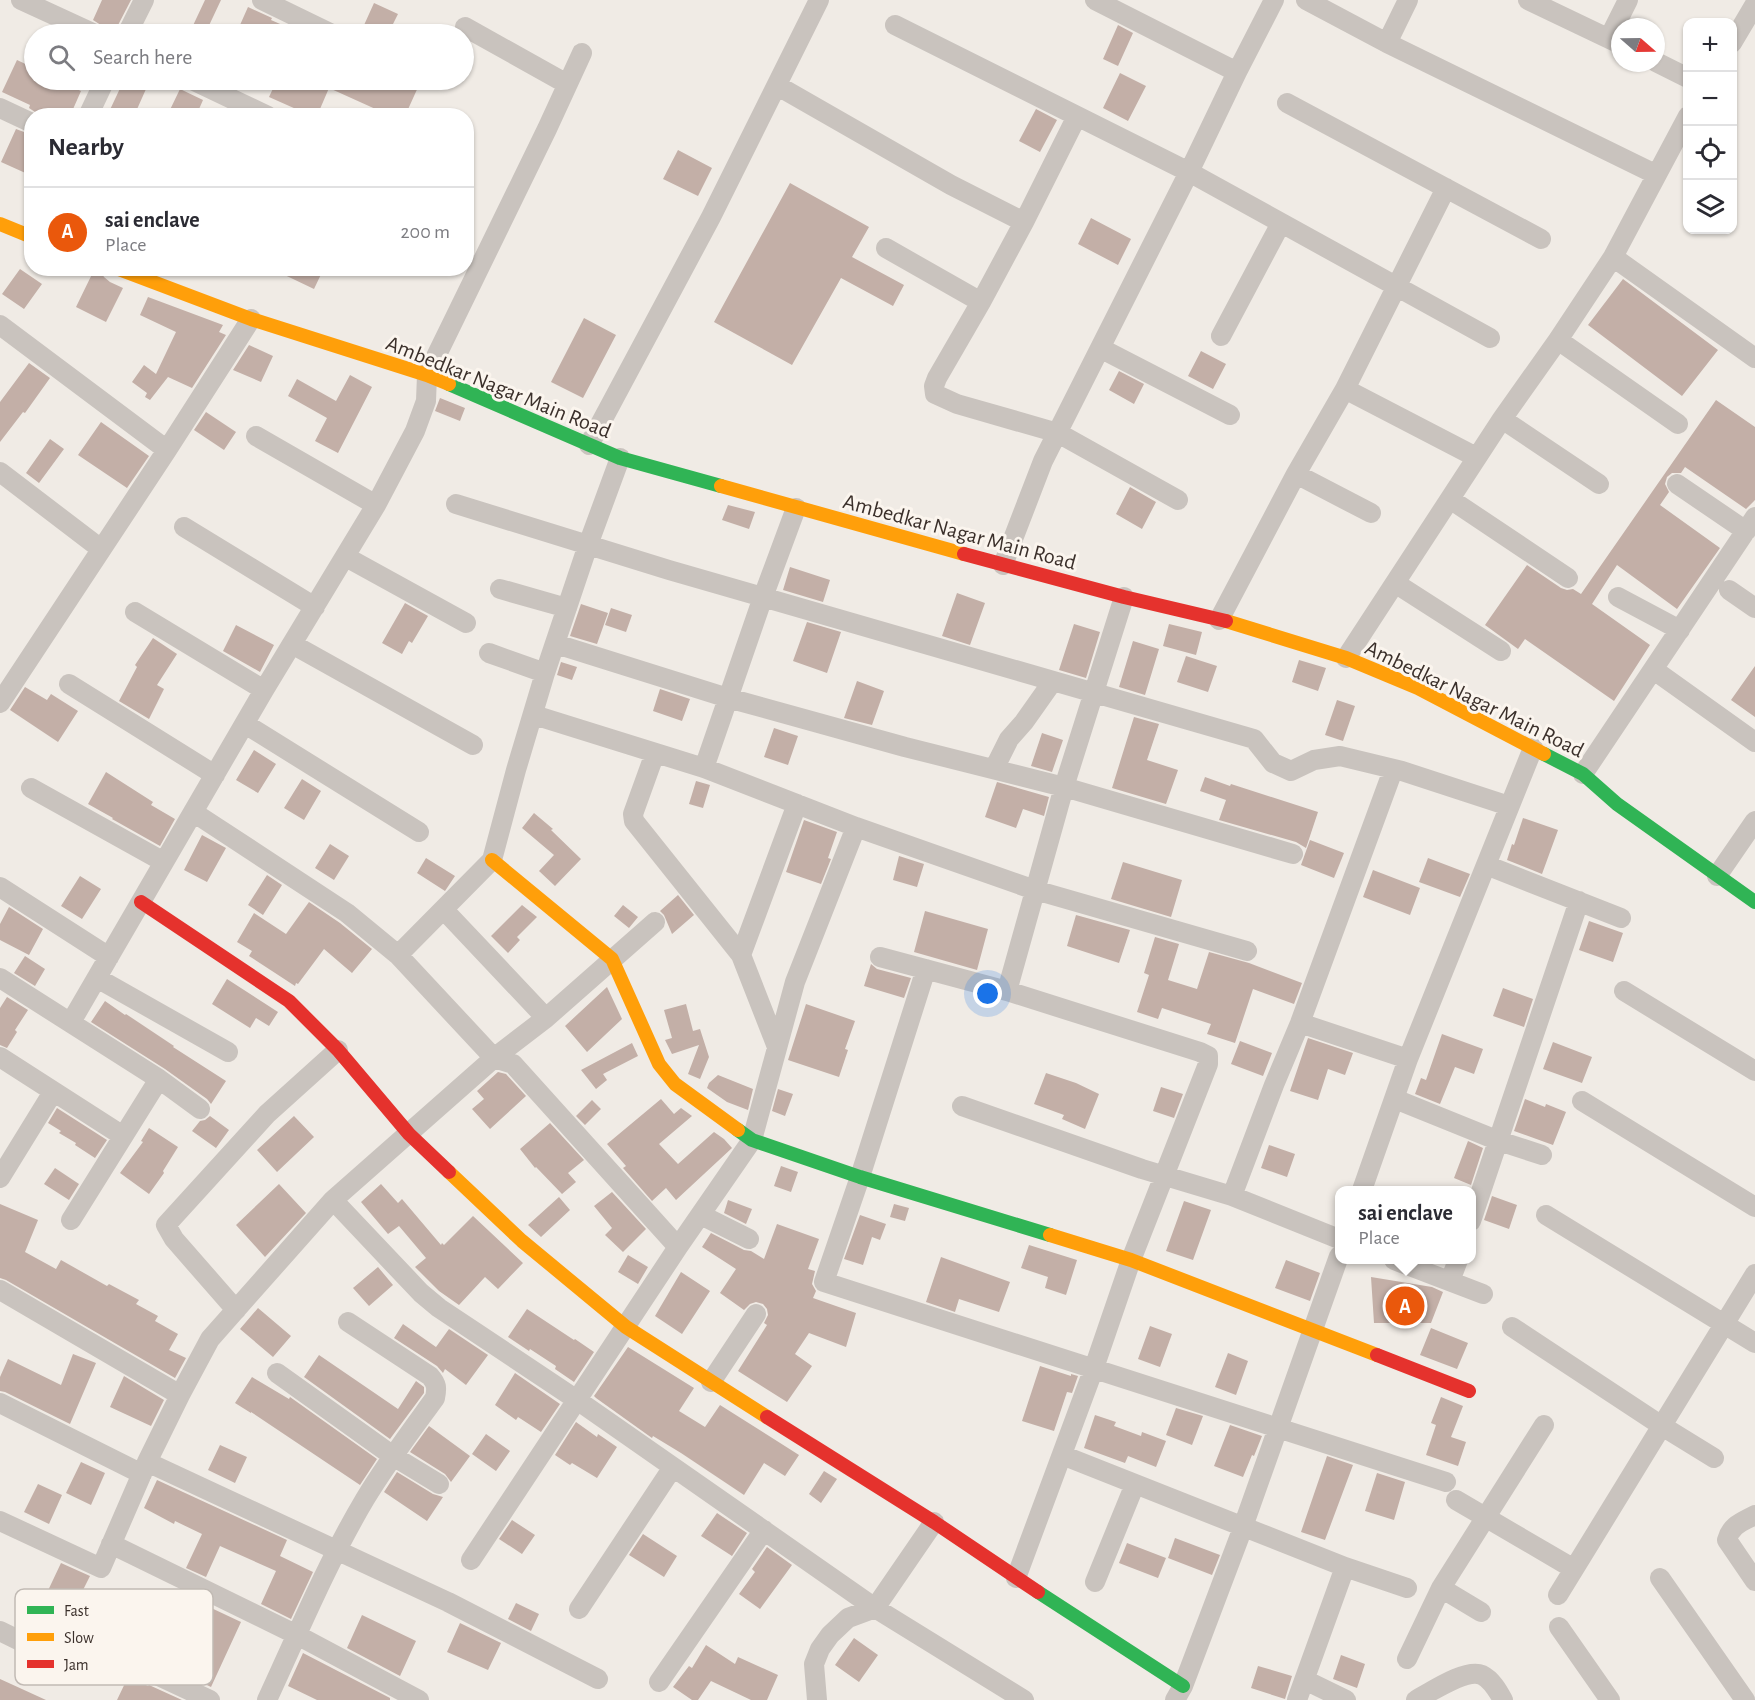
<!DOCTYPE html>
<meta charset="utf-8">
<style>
:root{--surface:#fff;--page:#f2f2f3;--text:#2b2b33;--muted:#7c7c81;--line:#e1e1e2;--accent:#ea580c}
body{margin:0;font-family:"Alegreya Sans",sans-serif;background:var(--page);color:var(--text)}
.controls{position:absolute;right:18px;top:18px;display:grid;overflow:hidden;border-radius:12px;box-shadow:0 2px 4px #0004}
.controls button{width:54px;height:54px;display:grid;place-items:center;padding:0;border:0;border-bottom:2px solid var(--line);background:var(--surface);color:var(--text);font:30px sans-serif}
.compass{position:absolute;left:1611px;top:18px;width:54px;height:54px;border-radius:50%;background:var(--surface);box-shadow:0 2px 4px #0004;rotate:110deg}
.you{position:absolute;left:988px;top:994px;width:21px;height:21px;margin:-15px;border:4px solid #fff;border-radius:50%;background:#1a73e8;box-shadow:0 0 0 9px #1a73e833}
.badge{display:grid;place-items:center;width:39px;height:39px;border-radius:50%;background:var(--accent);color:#fff;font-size:20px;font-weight:700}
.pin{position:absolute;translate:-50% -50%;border:3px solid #fff;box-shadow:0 2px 6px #0006}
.popup{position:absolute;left:1335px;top:1186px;width:141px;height:78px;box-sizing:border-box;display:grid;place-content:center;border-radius:12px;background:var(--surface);filter:drop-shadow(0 2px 4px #0005);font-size:20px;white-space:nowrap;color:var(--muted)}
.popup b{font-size:22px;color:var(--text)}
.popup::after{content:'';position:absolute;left:50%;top:100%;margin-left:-12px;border:12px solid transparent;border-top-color:var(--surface)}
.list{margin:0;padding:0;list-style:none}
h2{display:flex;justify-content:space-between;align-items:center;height:78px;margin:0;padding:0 24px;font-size:26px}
h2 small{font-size:20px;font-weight:400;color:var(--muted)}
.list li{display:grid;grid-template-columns:39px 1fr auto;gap:18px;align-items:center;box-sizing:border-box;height:90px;padding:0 24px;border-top:2px solid var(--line)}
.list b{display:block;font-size:22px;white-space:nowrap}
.list p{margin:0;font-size:20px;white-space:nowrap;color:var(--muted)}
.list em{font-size:20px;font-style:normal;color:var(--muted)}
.icon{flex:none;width:33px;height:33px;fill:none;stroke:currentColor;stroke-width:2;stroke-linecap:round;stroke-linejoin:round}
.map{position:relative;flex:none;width:1755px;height:1700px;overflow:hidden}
.search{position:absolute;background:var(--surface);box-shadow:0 2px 4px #0004;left:24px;top:24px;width:450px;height:66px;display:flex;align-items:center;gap:15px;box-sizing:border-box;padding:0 21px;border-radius:33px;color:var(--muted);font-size:22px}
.panel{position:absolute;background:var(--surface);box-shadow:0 2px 4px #0004;left:24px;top:108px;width:450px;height:168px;border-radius:24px}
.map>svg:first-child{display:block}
.building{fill:#c3afa7}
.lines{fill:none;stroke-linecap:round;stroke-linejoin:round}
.street{stroke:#c9c3be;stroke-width:20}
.fast{stroke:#30b455;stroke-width:14}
.slow{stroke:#ff9f0a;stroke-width:14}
.jam{stroke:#e5322d;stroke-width:14}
.labels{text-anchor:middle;stroke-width:6;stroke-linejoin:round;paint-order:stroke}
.street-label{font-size:22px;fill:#3b302b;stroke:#fbf5ee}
.key{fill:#fbf5ee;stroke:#c1bab4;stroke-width:1.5}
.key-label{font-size:16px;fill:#3b302b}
</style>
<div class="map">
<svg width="1755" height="1700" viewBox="0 0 1755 1700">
<rect width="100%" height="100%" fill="#f0ebe5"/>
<path class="building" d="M102,0H131L116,29L115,34H107L104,27L93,20Z
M205,0H221L205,34H189Z
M374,3L398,14L388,34H360Z
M248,7L272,18L271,20L303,34H236Z
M1118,25L1133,33L1118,66L1103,59Z
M17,60L34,68V80H56L81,91L70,116H41L29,108L30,105L2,92Z
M1120,73L1146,86L1128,121L1103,108Z
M124,80H150L134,116H107Z
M277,80H406L419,85L405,116H391L329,88L317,116H293L296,109L269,97Z
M180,89L203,100L196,116H167Z
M1036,109L1057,120L1040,152L1019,141Z
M16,129L32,135V176L1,162Z
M678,150L712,168L698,196L663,179Z
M790,183L869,227L852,257L904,285L893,306L841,278L792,365L714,322Z
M1091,218L1131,239L1118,265L1078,244Z
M95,268L100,270L104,277L110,282L123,288L106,322L76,307Z
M270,268H324L314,289Z
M20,269L42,284L24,309L2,294Z
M1623,279L1718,350L1682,396L1588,325Z
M148,297L223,325L219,332L226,335L192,388L168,377L150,400L145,397L147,393L132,382L144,365L156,374L176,332L140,315Z
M584,318L616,335L583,398L551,382Z
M249,345L273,356L261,382L233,370Z
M1201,351L1226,364L1213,389L1188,376Z
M29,363L50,378L25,413L23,412L0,442V402Z
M1119,371L1144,384L1134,404L1109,390Z
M350,375L372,387L338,453L315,441L327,418L288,396L297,379L336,401Z
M440,398L465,408L460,421L435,411Z
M1716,400L1755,427V500L1746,509L1685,467L1681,473H1672L1667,477L1665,484L1669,492L1660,505L1720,548L1677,609L1617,565L1592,604L1650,645L1614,701L1525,639L1518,649L1485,625L1527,565L1561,588L1567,590L1573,589L1581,594Z
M206,412L236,432L224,450L194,430Z
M101,422L149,456L127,488L78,455Z
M50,439L64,449L39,483L26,473Z
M1130,487L1156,502L1142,529L1116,514Z
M728,505L755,512L749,529L722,520Z
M790,567L830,580L823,602L783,590Z
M957,593L985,603L970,645L942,636Z
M405,603L428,616L412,643L409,641L402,654L382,643Z
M581,604L608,613L597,644L570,636Z
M611,608L632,615L626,632L605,625Z
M807,622L841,632L827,673L793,661Z
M1074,624L1100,632L1086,678L1059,670Z
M1169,624L1202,632L1196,655L1163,646Z
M236,625L274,645L260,672L223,651Z
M153,638L177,654L157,685L164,689L149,719L119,701L137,667L135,665Z
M1133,641L1159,649L1145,695L1119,687Z
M1186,656L1217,666L1208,692L1177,682Z
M1299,660L1326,668L1318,691L1292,682Z
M561,662L577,667L572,680L557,675Z
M1755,666V717L1731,700Z
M857,681L884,691L872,725L844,718Z
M25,687L47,700L51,694L78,711L58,742L10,710Z
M660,689L690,699L682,721L653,711Z
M1337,700L1355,706L1343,741L1325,735Z
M1134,717L1159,724L1147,760L1178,770L1166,804L1112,788Z
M774,728L798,736L788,765L764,757Z
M1042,733L1063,740L1052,772L1031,766Z
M254,750L276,764L258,793L236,780Z
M106,772L153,802L151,805L175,819L160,846L112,819L113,818L88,804Z
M1205,777L1230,786L1231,784L1318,812L1306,848L1296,842L1219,820L1226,800L1200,791Z
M302,779L321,791L304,820L284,808Z
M696,781L710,785L703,808L689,804Z
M997,782L1049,797L1044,816L1023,809L1016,828L985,817Z
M534,813L553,829L551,830L581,859L555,886L539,871L554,855L522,828Z
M1523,818L1558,830L1542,874L1507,860L1512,844L1514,845Z
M804,820L837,832L828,858L831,859L821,884L786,872Z
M202,835L226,848L207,882L184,870Z
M1310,840L1344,853L1334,878L1301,865Z
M330,844L349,856L334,880L315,868Z
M899,856L924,864L917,887L893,880Z
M426,858L455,876L445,891L417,873Z
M1428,858L1470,874L1460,897L1419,882Z
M1123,862L1182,880L1171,917L1111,899Z
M1373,870L1420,888L1410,915L1363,897Z
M267,875L282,885L263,915L248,905Z
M80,876L101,889L82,919L61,906Z
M678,895L694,915L672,934L664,915L660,911Z
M309,902L340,923L372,949L352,973L324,949L298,984L296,983L295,986L249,956L252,951L237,942L254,913L286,934Z
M522,905L537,917L517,937L520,940L508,953L491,936Z
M623,905L638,917L629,928L614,916Z
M9,907L43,929L29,955L0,940V924Z
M925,911L988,929L977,970L914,952Z
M1076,915L1130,930L1119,963L1067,946Z
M1589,921L1623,933L1613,962L1579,950Z
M1155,937L1179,944L1168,980L1197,989L1209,952L1249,963L1302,983L1294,1004L1253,989L1235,1043L1207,1034L1211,1024L1162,1008L1158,1019L1137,1012L1149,975L1144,973Z
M25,956L45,969L35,986L14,973Z
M871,964L877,969L911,978L904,998L864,986Z
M227,979L278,1012L269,1026L256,1018L250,1028L212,1004Z
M607,987L622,1019L587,1052L565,1026Z
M1503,988L1533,999L1524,1027L1493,1016Z
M7,997L28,1010L15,1030L17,1032L7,1048L0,1045V1008Z
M105,1001L125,1015L126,1014L174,1046L173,1047L226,1081L211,1104L207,1099L165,1069L91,1022Z
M686,1004L693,1031L700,1029L709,1057L700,1079L688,1074L699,1045L672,1054L665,1040L672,1038L664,1010Z
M806,1004L855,1021L845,1049L848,1050L839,1077L788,1060Z
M1442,1034L1483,1049L1474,1074L1455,1067L1440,1104L1415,1094L1421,1078L1426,1080Z
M1308,1038L1353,1053L1345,1075L1328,1069L1318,1100L1290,1091Z
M1240,1041L1272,1053L1263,1076L1231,1064Z
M1553,1042L1592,1057L1582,1083L1543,1069Z
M632,1043L638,1056L603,1074L607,1080L596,1089L581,1070Z
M498,1072L506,1074L526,1096L490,1129L472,1109L484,1099L477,1091Z
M1046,1073L1076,1083L1099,1094L1085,1129L1062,1119L1064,1115L1034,1104Z
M718,1075L753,1089L748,1110L727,1102L707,1088L709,1083Z
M1161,1087L1183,1094L1174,1118L1153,1111Z
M778,1089L793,1094L785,1116L772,1111Z
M661,1099L674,1114L681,1108L692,1116L659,1144L678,1164L714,1132L724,1139L732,1148L676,1200L666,1188L652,1201L623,1168L626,1166L607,1144Z
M1525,1099L1545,1107L1546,1104L1566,1112L1553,1145L1514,1131Z
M592,1100L601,1109L585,1125L576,1116Z
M57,1108L107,1140L95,1158L75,1145L76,1143L59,1133L61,1131L48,1123Z
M210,1116L229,1130L216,1148L192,1131L200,1121L205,1120Z
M294,1116L314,1137L277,1172L257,1150Z
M550,1123L584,1160L568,1173L576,1182L562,1194L536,1167L535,1168L520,1149Z
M149,1128L178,1147L163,1171L164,1173L149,1194L120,1173L143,1142L141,1141Z
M1468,1141L1483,1148L1471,1185L1454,1178Z
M1269,1145L1295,1154L1287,1177L1261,1168Z
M781,1166L798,1172L791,1192L774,1186Z
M55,1168L79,1184L69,1200L44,1184Z
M279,1184L306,1213L265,1257L236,1225Z
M381,1184L398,1203L402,1199L441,1245L442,1243L444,1245L473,1216L523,1263L498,1289L485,1277L459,1305L439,1291L415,1267L426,1258L399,1226L388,1234L361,1202Z
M612,1192L646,1229L623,1252L605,1235L612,1228L594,1206Z
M1492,1196L1517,1205L1509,1229L1484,1220Z
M559,1197L570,1210L541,1237L528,1225Z
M728,1200L752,1209L746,1224L724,1213Z
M1184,1201L1211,1210L1193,1260L1166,1251Z
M0,1204L38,1220L25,1252L56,1269L61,1260L107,1286L109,1284L139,1300L136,1304L158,1316L155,1321L178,1334L169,1350L186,1358L175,1378L6,1280L0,1278Z
M894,1204L909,1208L905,1221L890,1217Z
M860,1215L886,1224L880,1240L872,1237L863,1265L844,1259Z
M777,1224L819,1239L808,1269L815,1271L812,1284L816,1291L813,1298L856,1313L846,1347L809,1333L795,1354L812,1366L787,1402L738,1371L767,1325L764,1323L768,1315L767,1309L763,1304L756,1302L750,1304L744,1310L720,1293L736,1269L702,1247L711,1233L744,1250L751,1251L764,1259Z
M1029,1245L1077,1260L1066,1295L1045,1288L1048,1277L1021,1268Z
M628,1255L648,1267L638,1284L618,1272Z
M941,1257L1010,1282L999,1312L959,1299L955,1312L926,1302Z
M1286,1260L1320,1273L1310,1301L1275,1288Z
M378,1267L393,1285L369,1306L353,1288Z
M681,1272L710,1291L682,1334L655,1316Z
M1371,1277L1432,1287L1443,1292L1431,1323H1374Z
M258,1308L291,1336L273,1357L240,1329Z
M527,1309L574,1340L575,1339L594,1352L574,1382L555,1369L556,1366L530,1349L529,1351L508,1337Z
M403,1324L436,1347L449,1329L488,1355L466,1385L445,1369L443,1373L437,1366L394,1338Z
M1150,1326L1172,1334L1160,1367L1138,1359Z
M1431,1328L1468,1343L1457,1369L1420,1355Z
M628,1347L694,1388L679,1411L705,1427L720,1405L799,1455L785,1476L764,1463L744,1495L681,1453L653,1436L652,1438L596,1398L594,1396Z
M1228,1353L1248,1361L1236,1395L1215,1387Z
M73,1354L96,1363L70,1424L5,1392L0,1391V1377L8,1359L61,1385Z
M319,1355L398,1409L416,1381L424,1387V1393L390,1439L304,1377Z
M1040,1366L1071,1376V1374L1078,1376L1072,1393L1067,1392L1054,1431L1022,1421Z
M515,1373L560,1404L541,1432L518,1417L516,1420L495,1405Z
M124,1376L164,1400L151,1426L110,1407Z
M252,1377L289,1399L290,1397L377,1459L360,1485L251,1412V1413L235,1403Z
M1441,1397L1463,1406L1451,1437L1466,1442L1458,1466L1426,1455L1436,1425L1431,1423Z
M1176,1408L1203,1416L1192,1445L1166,1435Z
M1095,1415L1116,1422L1114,1426L1141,1436L1142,1432L1166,1441L1156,1467L1128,1456L1125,1463L1084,1448Z
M576,1422L597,1437L598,1434L617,1447L597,1478L572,1463L570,1465L555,1455Z
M1230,1425L1262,1436L1254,1456L1252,1455L1243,1477L1214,1466Z
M429,1426L470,1456L451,1482L445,1474L410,1452Z
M486,1434L510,1451L496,1471L472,1454Z
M220,1445L247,1457L235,1483L208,1470Z
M1327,1456L1353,1465L1325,1540L1301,1532Z
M81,1462L105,1473L91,1505L66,1493Z
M824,1471L837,1479L821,1503L809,1494Z
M397,1472L433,1494L443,1497L427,1521L384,1492Z
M1377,1473L1405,1482L1394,1520L1365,1511Z
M157,1480L287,1540L280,1556L313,1572L291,1619L261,1604L276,1571L220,1546L206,1577L186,1568L202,1534L175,1521L174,1524L144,1508Z
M38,1484L62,1495L49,1524L24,1512Z
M717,1513L747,1533L732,1556L701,1536Z
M512,1520L535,1535L522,1554L499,1539Z
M643,1534L677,1556L664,1577L629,1555Z
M1175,1538L1220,1555L1212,1575L1168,1558Z
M1127,1543L1166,1558L1158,1578L1119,1563Z
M767,1547L792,1565L760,1609L739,1594L755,1572L752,1569Z
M61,1563L90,1576L82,1592L80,1590L70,1611L44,1599Z
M192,1597L208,1605L207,1606L241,1622L211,1687L186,1675L201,1643L176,1632Z
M516,1603L539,1614L531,1631L508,1619Z
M362,1615L416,1641L400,1676L347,1648Z
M148,1621L174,1633L161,1662L135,1650Z
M460,1623L501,1643L488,1670L447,1652Z
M854,1638L878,1655L859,1682L835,1665Z
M706,1645L735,1664L738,1657L778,1675L767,1700H751L711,1681L698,1700H692L673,1687L689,1666L692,1668Z
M303,1653L390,1698V1700H317L288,1686Z
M1341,1655L1365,1664L1357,1688L1333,1679Z
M1258,1666L1292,1676L1285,1699L1251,1688Z
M128,1677L148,1686L149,1685L182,1700H117Z
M0,1679L11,1684L46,1700H0Z"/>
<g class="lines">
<path class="street" d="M21,0L95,34
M262,0L332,34
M1095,0L1237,72
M1306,0L1387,43L1655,174
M1528,0L1620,44
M895,25L1189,172L1490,338
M465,27L567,84
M127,34L144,0
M1609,38L1628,0
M1387,43L1408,0
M1732,43L1755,4
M1656,62L1688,78
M192,80L268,116
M778,86L951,185L1024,222
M1287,103L1541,239
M0,108L32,123
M88,116L105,80
M1077,116L1024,222L981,302L937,378L934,386L935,394L957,404L1058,433L1178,500
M886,248L981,302
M1613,257L1755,358
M0,325L167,450
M1221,336L1281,223
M1558,340L1678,424
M1100,348L1230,415
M1345,389L1476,457
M1502,419L1599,484
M256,436L376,505
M589,445L711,217L819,0
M0,472L101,549
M1296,474L1371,513
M1677,484L1746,531
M1450,499L1568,578
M456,504L669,570L1254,739L1273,763L1291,771L1314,760L1340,756L1402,771L1509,806
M184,527L315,607
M346,557L466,623
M1003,565L1043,461L1189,172L1237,72L1274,0
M1395,583L1501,651
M500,589L567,608
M1729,590L1755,608
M1618,597L1680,630
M135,612L264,690
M1219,620L1296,474L1345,389L1446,188
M292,644L473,745
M556,644L728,698L905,747L1064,787L1293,854
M489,653L545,673
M1346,658L1502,419L1558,340L1613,257L1688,116
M1661,675L1755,742
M69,684L215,775
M0,703L167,450L251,319
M534,715L704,768L856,827L1035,890L1247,951
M245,724L419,832
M655,753L633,814L634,821L741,955
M704,768L763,597L796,508
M994,769L1009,739L1024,722L1053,681
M1583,774L1755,517
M31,788L164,862
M193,812L347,913L398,955L494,1058L513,1064L678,1247
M1486,865L1621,918
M1717,876L1755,821
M0,887L109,957
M444,910L546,1018
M398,955L492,860L516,770L545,673L588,545L620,458
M880,957L1007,991L1200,1052L1208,1056V1064L1131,1260L1094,1368L1016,1578
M926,969L860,1177L824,1282L1446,1482
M0,978L159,1079L200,1109
M97,978L228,1052
M1007,991L1064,787L1124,597
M1624,991L1755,1071
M71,1022L264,690L376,505L415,431L426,401L427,375L547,129L582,53
M1300,1023L1408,1059
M777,1047L741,955L797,804
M0,1057L123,1136
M1395,1099L1499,1141L1542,1155
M1582,1101L1755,1207
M962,1106L1142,1169L1232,1196L1339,1239
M0,1178L53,1092
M1362,1190L1408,1059L1533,748
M1232,1196L1274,1085L1300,1023L1393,770
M333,1200L421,1293L439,1308L577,1400L875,1608L1024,1700
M701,1215L749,1239
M1546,1215L1755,1343
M71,1220L159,1079
M1471,1221L1579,901
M1394,1260L1483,1294
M1450,1281L1458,1260
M0,1290L180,1395
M236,1310L174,1239L166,1225L267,1114L338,1050
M1512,1327L1662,1426L1714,1458
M277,1373L393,1456L439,1484
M711,1382L756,1314
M0,1403L142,1474
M1062,1455L1345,1567L1297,1700
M147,1462L448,1602L598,1679
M1456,1500L1574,1569L1558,1595
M1755,1515C1742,1522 1731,1525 1727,1540L1755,1581
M0,1521L101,1568L147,1462L180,1395L210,1339L333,1200L494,1058L546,1018L655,922
M111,1544L297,1635L419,1700
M471,1560L678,1247L752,1140L795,982L856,827
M1345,1567L1407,1588
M1574,1569L1755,1274
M1660,1578L1745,1700
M1095,1582L1135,1484
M1441,1588L1481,1612
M579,1609L673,1467
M1559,1627L1610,1700
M0,1631L63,1662
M88,1643L210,1700
M1407,1659L1441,1588L1544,1425
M1305,1680L1346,1700
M659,1682L764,1530
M267,1700C298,1633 327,1563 365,1499C386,1464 411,1431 435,1398C437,1388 437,1384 430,1376L348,1322
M817,1700L814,1664L820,1649L830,1635L848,1618L875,1608L934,1522
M1175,1700L1183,1686L1239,1538L1339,1256
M1416,1700C1431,1692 1466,1668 1482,1675C1492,1680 1498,1691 1503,1700"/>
<path class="fast" d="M449,384L620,458L721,486
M1544,754L1583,774L1617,804L1755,902
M738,1130L752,1140L860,1177L1050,1235
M1038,1592L1183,1686"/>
<path class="slow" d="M0,224L32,237
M116,268L251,319L427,375L449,384
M721,486L964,554
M1226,621L1346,658L1418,688L1544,754
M492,860L612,959L659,1064L675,1084L738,1130
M449,1172L522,1241L626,1327L767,1417
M1050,1235L1131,1260L1377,1355"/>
<path class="jam" d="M964,554L1124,597L1226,621
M141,902L289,1001L338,1050L409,1134L449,1172
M1377,1355L1469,1391
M767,1417L934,1522L1038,1592"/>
</g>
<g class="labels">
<g class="street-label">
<text transform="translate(499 386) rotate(22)" y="8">Ambedkar Nagar Main Road</text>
<text transform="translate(960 531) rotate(15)" y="8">Ambedkar Nagar Main Road</text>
<text transform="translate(1475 698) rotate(26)" y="8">Ambedkar Nagar Main Road</text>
</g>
</g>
<rect x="15" y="1589" width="198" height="96" rx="9" class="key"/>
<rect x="27" y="1606" width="27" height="8" fill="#30b455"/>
<rect x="27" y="1633" width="27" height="8" fill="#ff9f0a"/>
<rect x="27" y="1660" width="27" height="8" fill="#e5322d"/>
<g class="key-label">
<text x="64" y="1616">Fast</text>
<text x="64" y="1643">Slow</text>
<text x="64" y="1670">Jam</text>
</g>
</svg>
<div class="controls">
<button>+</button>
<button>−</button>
<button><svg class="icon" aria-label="locate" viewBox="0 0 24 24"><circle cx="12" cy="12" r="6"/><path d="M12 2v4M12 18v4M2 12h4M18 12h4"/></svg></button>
<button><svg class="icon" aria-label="layers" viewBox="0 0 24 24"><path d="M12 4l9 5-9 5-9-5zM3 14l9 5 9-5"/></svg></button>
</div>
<svg class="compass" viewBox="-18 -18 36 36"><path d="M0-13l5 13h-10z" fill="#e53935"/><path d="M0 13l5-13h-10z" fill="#7c7c81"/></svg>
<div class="you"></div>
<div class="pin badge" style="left:1405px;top:1306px">A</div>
<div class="popup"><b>sai enclave</b>Place</div>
<div class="search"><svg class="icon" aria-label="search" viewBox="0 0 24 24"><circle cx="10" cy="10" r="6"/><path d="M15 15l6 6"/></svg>Search here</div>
<section class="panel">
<h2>Nearby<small></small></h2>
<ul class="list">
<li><span class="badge">A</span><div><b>sai enclave</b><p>Place</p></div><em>200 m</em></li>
</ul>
</section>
</div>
